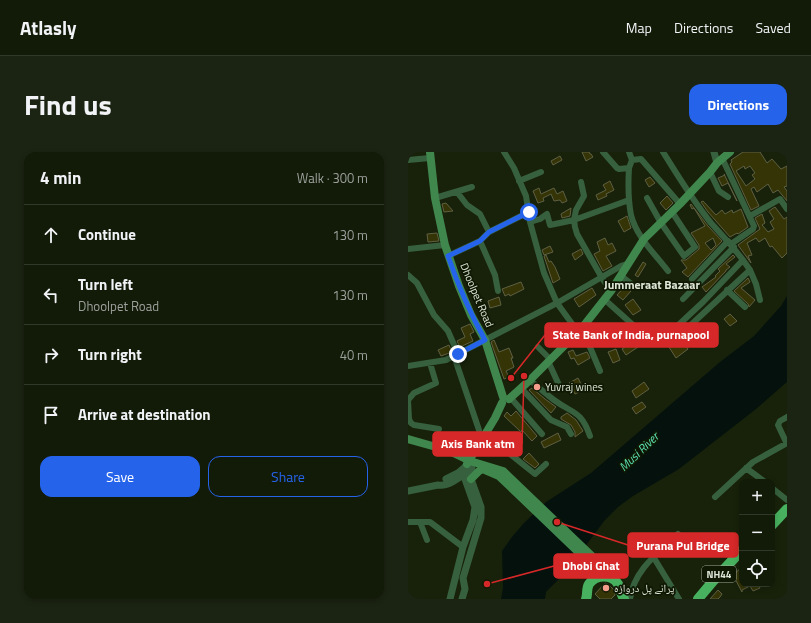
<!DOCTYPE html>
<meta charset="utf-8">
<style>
:root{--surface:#121a08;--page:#1b2312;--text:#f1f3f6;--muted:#9ca19c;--line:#313829;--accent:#2563eb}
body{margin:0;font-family:"Titillium Web","Noto Naskh Arabic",sans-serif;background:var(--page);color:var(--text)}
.controls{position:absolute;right:12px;bottom:12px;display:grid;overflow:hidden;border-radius:8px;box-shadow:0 2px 6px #0003}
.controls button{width:36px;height:36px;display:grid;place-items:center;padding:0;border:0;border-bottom:1px solid var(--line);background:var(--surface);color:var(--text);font:20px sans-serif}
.stop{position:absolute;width:12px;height:12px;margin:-9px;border:3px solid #2563eb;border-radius:50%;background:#fff}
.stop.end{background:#2563eb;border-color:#fff;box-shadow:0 1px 4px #0008}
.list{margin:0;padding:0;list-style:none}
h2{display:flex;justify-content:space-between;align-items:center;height:52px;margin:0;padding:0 16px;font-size:17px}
h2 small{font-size:13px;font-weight:400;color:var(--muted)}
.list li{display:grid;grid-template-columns:26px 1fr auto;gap:12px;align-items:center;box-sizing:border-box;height:60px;padding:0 16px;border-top:1px solid var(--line)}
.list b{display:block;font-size:15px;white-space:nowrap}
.list p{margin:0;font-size:13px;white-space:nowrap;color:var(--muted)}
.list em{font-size:13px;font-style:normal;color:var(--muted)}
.actions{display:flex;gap:8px;padding:12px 16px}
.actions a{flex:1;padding:9px 0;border:1px solid var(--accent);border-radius:12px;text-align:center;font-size:14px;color:var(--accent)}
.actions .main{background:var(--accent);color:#fff}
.icon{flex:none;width:22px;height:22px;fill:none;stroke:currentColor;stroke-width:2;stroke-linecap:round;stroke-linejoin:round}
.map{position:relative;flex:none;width:379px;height:447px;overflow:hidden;border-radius:12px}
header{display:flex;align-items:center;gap:24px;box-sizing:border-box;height:56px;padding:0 20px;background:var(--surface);border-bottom:1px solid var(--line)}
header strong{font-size:19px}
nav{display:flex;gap:22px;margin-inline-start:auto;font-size:14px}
.intro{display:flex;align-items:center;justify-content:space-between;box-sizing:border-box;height:96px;padding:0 24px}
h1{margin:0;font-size:28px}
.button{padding:10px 18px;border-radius:12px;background:var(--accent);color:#fff;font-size:14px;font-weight:700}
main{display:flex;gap:24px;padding:0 24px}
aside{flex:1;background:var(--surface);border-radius:12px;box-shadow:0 2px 6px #0003}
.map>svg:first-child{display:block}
.water{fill:#05110d}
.building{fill:#343406;stroke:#5f6043;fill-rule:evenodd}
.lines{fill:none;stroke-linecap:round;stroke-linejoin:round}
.minor{stroke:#37613e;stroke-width:6}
.tertiary{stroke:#37613e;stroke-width:7}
.secondary{stroke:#40874e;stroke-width:8}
.trunk{stroke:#48b15f;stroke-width:10}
.route{stroke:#2563eb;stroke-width:5}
.poi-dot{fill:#f49d8c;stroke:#0f1803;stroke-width:1.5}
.labels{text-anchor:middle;stroke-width:3.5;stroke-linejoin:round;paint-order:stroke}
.shield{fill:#0f1803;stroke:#a0a897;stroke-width:1}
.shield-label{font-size:10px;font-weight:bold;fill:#dee6d7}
.street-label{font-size:11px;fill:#dee6d7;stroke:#0f1803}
.poi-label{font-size:11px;fill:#dee6d7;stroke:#0f1803;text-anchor:start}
.neighbourhood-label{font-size:12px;font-weight:bold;fill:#dee6d7;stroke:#0f1803}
.water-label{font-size:12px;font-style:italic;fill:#5be1b4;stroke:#0f1803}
.leader{fill:none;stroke:#d62828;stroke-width:1.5}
.callout-dot{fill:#d62828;stroke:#0f1803;stroke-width:1.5}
.callout{fill:#d62828;stroke:#d62828;stroke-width:1.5}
.callout-label{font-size:12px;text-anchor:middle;font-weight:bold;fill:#fff}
</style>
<header>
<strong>Atlasly</strong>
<nav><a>Map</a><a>Directions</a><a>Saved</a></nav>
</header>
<div class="intro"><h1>Find us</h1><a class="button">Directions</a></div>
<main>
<aside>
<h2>4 min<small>Walk · 300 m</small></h2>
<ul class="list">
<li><svg class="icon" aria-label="ahead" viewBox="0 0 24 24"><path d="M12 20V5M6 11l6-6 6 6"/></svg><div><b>Continue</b></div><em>130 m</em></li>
<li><svg class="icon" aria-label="left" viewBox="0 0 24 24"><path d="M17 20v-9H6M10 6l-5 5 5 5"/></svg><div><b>Turn left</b><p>Dhoolpet Road</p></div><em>130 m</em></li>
<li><svg class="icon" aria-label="right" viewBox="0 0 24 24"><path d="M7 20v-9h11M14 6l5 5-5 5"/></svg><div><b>Turn right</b></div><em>40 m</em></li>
<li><svg class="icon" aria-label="arrive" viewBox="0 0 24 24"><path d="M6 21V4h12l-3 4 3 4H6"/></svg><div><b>Arrive at destination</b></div></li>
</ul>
<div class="actions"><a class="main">Save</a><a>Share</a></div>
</aside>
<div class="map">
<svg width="379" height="447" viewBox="0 0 379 447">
<rect width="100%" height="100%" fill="#18220a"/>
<path class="water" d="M379,144V230L348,257L271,317L225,344L210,355L197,368L158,420L138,440L137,447H93L95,436L94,399L104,385L116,371L138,350L183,321L312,210L346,184L373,154Z"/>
<path class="building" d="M174,0H181L182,2H183L185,5L178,9Z
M335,0H352L359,11L364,7L373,17L379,14V34L376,35L379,39V49L370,38L365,41L360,32L349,40L346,35L343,37L351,54L343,58L322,12L324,10L323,8ZM336,14L337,17L342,14L347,21L344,23L347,27L338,34L328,19Z
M152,4L154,8L145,13L143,9Z
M316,22L329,49L320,31L314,34L310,26L317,23Z
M242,25L247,31L241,35L237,28Z
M202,29L206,38L198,42L199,44L190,48L188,43L198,38L195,33Z
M131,36L133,42L146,36L149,42L155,39L159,49L154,51L152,48L146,49L143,42L135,46L136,49L130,51L125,39Z
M259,44L265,51L258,58L252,51Z
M295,49L308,63L314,58L317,62L324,58L325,61L333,57L340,75L330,82L329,81L322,85L300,60L293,50Z
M38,51L45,59L36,60L34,52Z
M283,52L300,74L314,89L280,125L274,120L279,116L273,108H278L291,97V93L283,81L297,74L286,56L284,57L282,53ZM305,86L308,93L303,98L297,91Z
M367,55L376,67L379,65V101L374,106L364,94L362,95L357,86L351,90L348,86L339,91L344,103L340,104L343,111L330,93L352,77L347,66L354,62L357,71L354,73L360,80L366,77L362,70L366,67L361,59Z
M163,56L162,64L154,66L153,62Z
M219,64L223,76L216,80L210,69Z
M29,81L31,89L20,90L19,82Z
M197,86L200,93L204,91L208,99L198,104L204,114L195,119L186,102L192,99L189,90Z
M142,94L145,100L136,103L134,98Z
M173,97L175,102L167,108L164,102Z
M138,103L141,110L143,109L147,115L152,127L145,131L136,104Z
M325,103L327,105L318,112L322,115L318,118V119L298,140L294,135L308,125L307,124L312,119L310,117Z
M235,110L238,112L230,125L227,123Z
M340,126L342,130L333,136L347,148L341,155L340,152L326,139Z
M113,130L116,137L102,144L101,142L97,144L94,137Z
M217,134L223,139L215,148L209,143Z
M184,136L188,143L171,155L166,147Z
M91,145L93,153L82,156L80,149Z
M225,147L233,158L225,163L217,153Z
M322,162L329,169L322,174L316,167Z
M62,172L66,180L62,182L65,189L52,195L49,189L57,185L53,176Z
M268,182V186L273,187L280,197L268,206L259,192L267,187L265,183Z
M86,188L91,200L101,196L105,206H103L106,215L98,219L101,225L96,227L83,190Z
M226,189L230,195L218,203L214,197Z
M41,193L44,200L33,204L30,198Z
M208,197L212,208L205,211L200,200Z
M165,198L168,204L179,200L182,206L170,213L166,206L163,207L160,200Z
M170,226L174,234L169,237L171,240L167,242L161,231Z
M236,230L241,237L228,246L224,239Z
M124,236L137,247L148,255L143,261L121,238Z
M234,250L238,255L228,262L224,256Z
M108,259L129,284L124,289L114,278L113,280L96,264L99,260L103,264Z
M159,261L168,268L175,279L167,285V280L163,273L153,267V265Z
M150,281L153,288L136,296L133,290Z
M121,301L131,312L127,316L115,307Z
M334,415V432H350L352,436L345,439L342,434L334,438V440L325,423Z
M197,431L200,432L206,438L207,443L203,447H192L187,442Z
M310,438L314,442L312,445L310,447H302Z"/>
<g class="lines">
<path class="minor" d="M96,0L106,16L118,44L122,70L136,121L149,151L170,180
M195,0L209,16L211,17L221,16C220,32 220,47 223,63C228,84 247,102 260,119
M221,0L224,8
M255,0C270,24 285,49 303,71C314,83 325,95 335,108L295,150L264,179
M314,6L346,74L345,77L323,92
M0,8L22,6
M221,16L224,8L233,7L272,52
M302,20L311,39L320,45
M111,29L133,20
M173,30L176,44L168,58L166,68L221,48
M49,40L59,53L72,62L81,80L121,60
M27,46L64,35
M239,46L253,71L276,104L287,95L264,60
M342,64L372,47L379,57
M122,70L132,67L139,62L142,73L166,68L167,75L169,82L194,126L203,139
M72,89L87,123L90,139
M0,97L37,93
M40,104L72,89L81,80
M342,118L348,132L352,148
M0,123L9,131L26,163L40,179L50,202
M213,124L226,134
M284,127L320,89
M319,138L337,155
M196,147L225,173L236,185
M275,147L326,95
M174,176L192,219
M272,183L342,118L335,108
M130,195L142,207
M46,204L71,278
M140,209L151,233
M22,211L28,231L6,241L0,248L1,267L3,271L6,273L31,277
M0,214L38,208L149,151L213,114L220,112
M122,228C130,235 138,242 146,248C165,262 173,258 182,284
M113,236L143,268L159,275L163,282
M102,245L134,282
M81,285L127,322L138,312
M378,290L370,273L372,269L379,265
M338,316L357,330
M364,336L379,348
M307,345L345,310L379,291
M0,370H22L55,395
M12,370L19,388
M246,406L271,447
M222,447C226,418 250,401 270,382"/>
<path class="tertiary" d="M306,0L309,11
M38,327L50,321L59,313
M0,339L30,333C39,335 52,326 59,319
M42,447L55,395L65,368L67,355L57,327V321L59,313
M54,447L57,437L55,426L73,366V355L63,327L64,314"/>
<path class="secondary" d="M22,0L27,46L37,93L51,134L63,163L77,188L95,245
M101,247L122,228L174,176L203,139L236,87L272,52L302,20L309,11L322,0
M0,287L28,295H33L62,309L95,319L190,410L204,426
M59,312L87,266L94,251
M77,318L91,324L188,417L191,425
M63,327L71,319L75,317"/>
<path class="trunk" d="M364,373L379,357
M178,447C180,442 178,437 181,432C188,422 204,422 210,432C213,437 213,442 216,447
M290,447L306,428L334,398"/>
</g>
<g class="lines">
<path class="route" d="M50,202L77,188C62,161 50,133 40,104L72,89L81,80L121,60"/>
</g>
<g class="poi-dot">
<circle cx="129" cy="235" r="4"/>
<circle cx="198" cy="436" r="4"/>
</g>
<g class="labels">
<rect class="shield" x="294" y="414" width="34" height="16" rx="3"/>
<g class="shield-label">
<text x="311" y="426">NH44</text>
</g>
<g class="street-label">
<text transform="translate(69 143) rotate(67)" y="4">Dhoolpet Road</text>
</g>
<g class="poi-label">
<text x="137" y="239">Yuvraj wines</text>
<text x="206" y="440">پرانے پل دروازہ</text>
</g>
<g class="neighbourhood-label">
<text x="244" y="137">Jummeraat Bazaar</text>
</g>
<g class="water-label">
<text transform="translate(231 300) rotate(-44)" y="4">Musi River</text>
</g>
</g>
<path class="leader" d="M103 226L137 183M116 224L114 292M149 370L220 393M79 432L146 414"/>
<g class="callout-dot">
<circle cx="103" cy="226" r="4"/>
<circle cx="116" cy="224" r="4"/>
<circle cx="149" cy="370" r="4"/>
<circle cx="79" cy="432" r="4"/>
</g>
<g class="callout">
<rect x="137" y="171" width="173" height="24" rx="4"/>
<rect x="25" y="280" width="89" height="24" rx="4"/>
<rect x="220" y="381" width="110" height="24" rx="4"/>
<rect x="146" y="402" width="74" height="24" rx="4"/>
</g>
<g class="callout-label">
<text x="223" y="187">State Bank of India, purnapool</text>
<text x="70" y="296">Axis Bank atm</text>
<text x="275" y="398">Purana Pul Bridge</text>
<text x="183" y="418">Dhobi Ghat</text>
</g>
</svg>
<div class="controls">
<button>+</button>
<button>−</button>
<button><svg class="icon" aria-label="locate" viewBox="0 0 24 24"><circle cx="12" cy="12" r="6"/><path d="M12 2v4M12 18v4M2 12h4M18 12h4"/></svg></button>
</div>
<div class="stop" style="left:121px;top:60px"></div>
<div class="stop end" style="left:50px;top:202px"></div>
</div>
</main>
